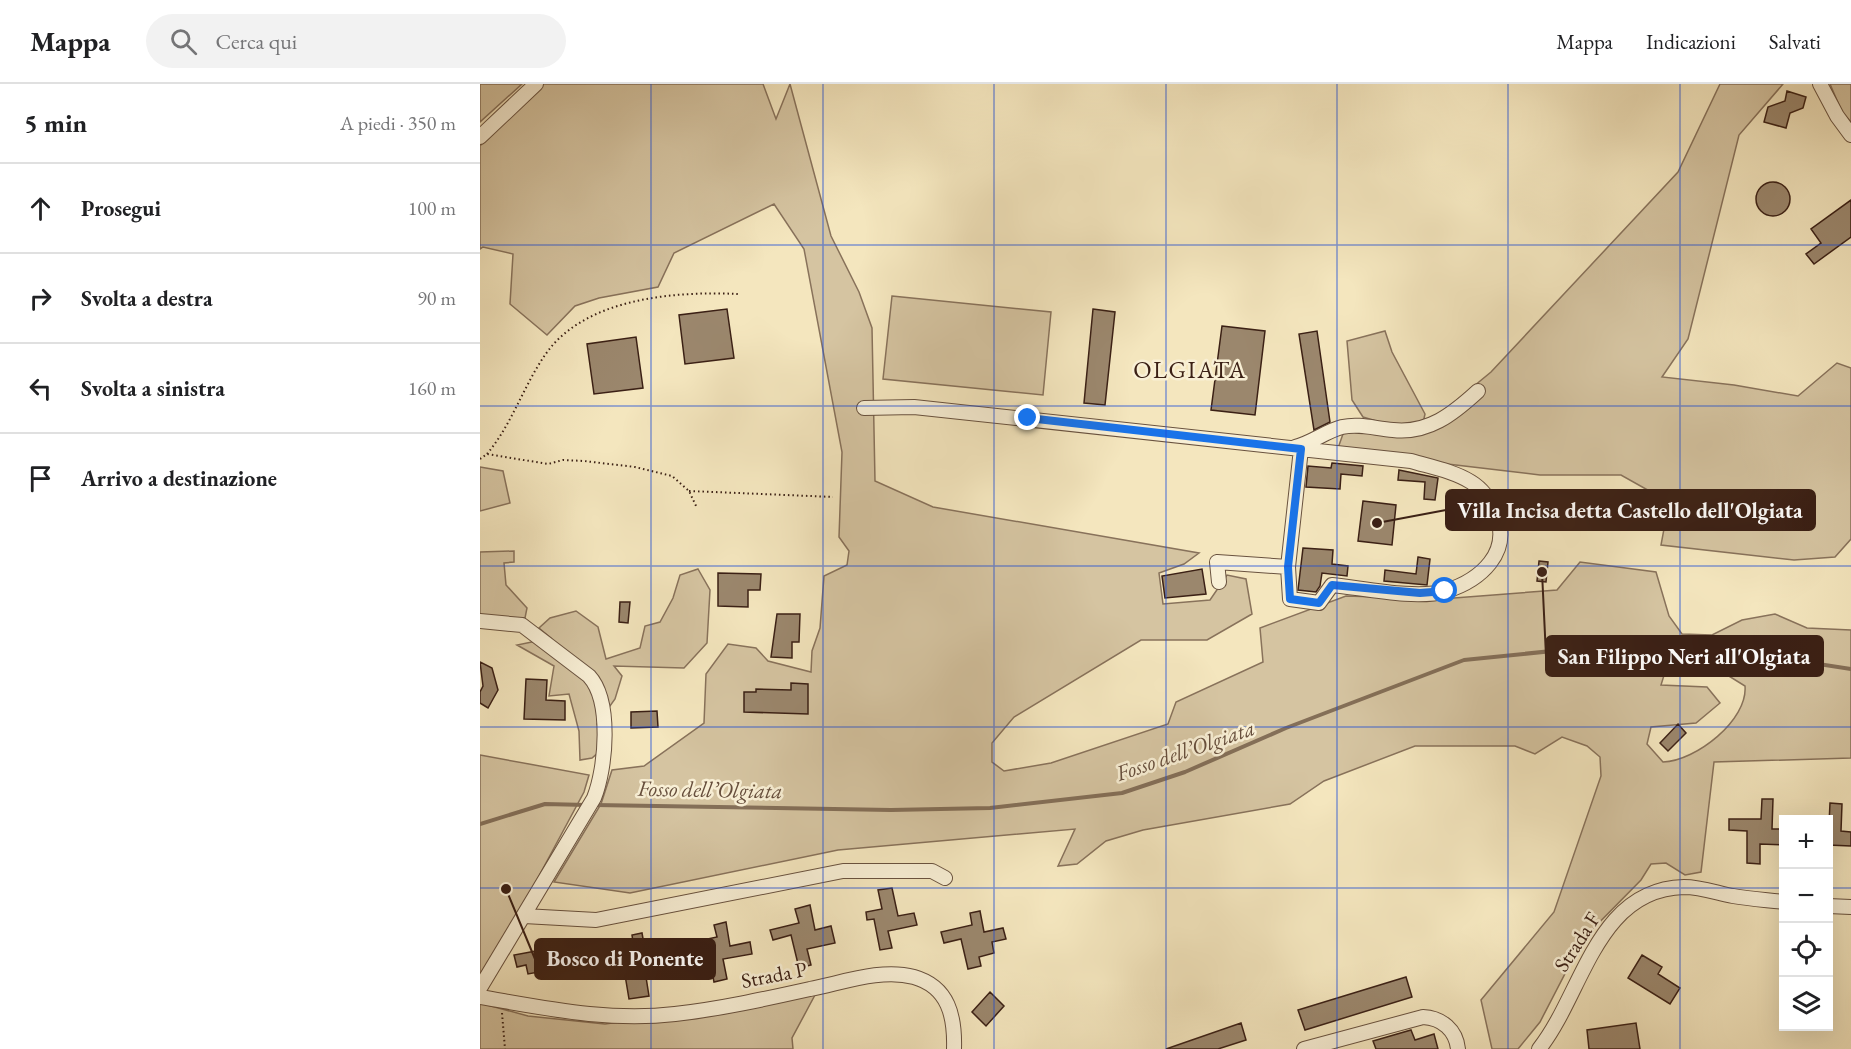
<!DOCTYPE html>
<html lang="it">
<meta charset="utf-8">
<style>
:root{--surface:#fff;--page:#f2f2f2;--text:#202124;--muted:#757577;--line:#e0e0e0}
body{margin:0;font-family:"EB Garamond",serif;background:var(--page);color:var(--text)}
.controls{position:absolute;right:18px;bottom:18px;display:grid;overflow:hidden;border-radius:0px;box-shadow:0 6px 24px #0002}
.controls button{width:54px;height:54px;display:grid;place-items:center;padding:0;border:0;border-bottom:2px solid var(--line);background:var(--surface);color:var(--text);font:30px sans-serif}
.stop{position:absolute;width:18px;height:18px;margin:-14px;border:4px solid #1a73e8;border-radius:50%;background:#fff}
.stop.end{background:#1a73e8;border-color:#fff;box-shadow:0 2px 6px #0008}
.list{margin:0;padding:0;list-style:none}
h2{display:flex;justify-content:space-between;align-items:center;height:78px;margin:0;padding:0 24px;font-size:26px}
h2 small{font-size:20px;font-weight:400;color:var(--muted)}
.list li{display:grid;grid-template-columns:39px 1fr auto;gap:18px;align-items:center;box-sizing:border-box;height:90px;padding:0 24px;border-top:2px solid var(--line)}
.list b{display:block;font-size:22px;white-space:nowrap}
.list em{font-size:20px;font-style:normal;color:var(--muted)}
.icon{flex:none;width:33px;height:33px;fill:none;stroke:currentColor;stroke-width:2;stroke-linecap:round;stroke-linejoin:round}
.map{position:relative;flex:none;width:1371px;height:965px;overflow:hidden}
header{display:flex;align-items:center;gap:36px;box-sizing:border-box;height:84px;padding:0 30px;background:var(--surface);border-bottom:2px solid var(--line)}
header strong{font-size:28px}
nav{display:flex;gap:33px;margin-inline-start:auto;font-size:21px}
.search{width:420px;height:54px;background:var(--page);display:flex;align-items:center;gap:15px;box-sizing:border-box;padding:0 21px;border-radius:33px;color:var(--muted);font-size:22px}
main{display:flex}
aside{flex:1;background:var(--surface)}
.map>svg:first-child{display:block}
.green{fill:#d5c4a1;stroke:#88725b;stroke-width:1.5;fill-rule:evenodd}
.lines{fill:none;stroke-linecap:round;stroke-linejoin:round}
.stream{stroke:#846f58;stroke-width:4}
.building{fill:#9b876d;stroke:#3b2015;stroke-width:1.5}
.minor-casing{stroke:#69523f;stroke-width:16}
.path{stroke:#3b2015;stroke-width:2;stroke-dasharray:1.5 3;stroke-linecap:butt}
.minor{stroke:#f8efd5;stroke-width:14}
.route{stroke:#1a73e8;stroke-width:8}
.grid{fill:none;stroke:#1d4ed8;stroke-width:1.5;stroke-opacity:0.55}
.labels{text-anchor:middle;stroke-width:5;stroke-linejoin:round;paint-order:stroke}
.street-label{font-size:21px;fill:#3b2015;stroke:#f8efd5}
.water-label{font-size:22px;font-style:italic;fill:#664e3c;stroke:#f8efd5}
.quarter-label{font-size:24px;letter-spacing:1.5px;fill:#3b2015;stroke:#f8efd5}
.leader{fill:none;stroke:#3b2015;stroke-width:2}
.callout-dot{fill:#3b2015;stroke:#f8efd5;stroke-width:2}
.callout{fill:#3b2015;stroke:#3b2015;stroke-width:2}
.callout-label{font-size:22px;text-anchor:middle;font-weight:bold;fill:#fff}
</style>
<header>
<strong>Mappa</strong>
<div class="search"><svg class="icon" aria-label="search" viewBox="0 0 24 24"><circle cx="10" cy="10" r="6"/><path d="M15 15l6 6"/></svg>Cerca qui</div>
<nav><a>Mappa</a><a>Indicazioni</a><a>Salvati</a></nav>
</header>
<main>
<aside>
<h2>5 min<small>A piedi · 350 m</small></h2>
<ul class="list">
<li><svg class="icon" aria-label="ahead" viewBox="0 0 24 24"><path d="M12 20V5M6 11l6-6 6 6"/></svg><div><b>Prosegui</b></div><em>100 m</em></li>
<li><svg class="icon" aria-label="right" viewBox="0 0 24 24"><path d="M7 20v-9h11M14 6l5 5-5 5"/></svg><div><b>Svolta a destra</b></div><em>90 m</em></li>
<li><svg class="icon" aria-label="left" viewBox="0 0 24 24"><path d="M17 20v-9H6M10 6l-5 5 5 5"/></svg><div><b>Svolta a sinistra</b></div><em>160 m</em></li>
<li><svg class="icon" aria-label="arrive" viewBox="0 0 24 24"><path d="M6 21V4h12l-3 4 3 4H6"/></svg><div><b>Arrivo a destinazione</b></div></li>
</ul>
</aside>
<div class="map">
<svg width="1371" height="965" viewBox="0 0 1371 965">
<rect width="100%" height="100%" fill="#f4e6be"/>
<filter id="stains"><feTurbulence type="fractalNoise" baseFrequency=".00333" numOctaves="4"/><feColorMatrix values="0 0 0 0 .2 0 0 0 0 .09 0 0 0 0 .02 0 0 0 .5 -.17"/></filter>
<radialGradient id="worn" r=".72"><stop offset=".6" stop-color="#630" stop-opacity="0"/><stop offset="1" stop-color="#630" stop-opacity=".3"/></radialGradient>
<path class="green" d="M0,0H42L0,38Z
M63,0H283L296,35L310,0L351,152L379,208L392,244L395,397L453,423L719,469L704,480L679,489L683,520L730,516L747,491L766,495L772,530L727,556H661L534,633L512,659V678L524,687L571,679L688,640L696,618L783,578L780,544L866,512L961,515L1077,506L1100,478L1176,488L1189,532L1202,550L1232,551L1262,536L1295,530L1327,544L1371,546V674L1234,678L1221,788L1205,791L1186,779L1171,780L1161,796L1103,855L1060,938L1038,965H1012L1001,916L1074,828L1121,692L1120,673L1107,662L1082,653L1055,670L1035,662H935L844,697L810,720L663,746L626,757L597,780L578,782L595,745L358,766L150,809L74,798L121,720L132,686L164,682L224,639L226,590L248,560L276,564L288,577L331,588L332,567L340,544L344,492L367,481L369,467L359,453L362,368L324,165L294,120L194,169L178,203L119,214L95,222L67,251L30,220L33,170L3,163L0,165V62L25,32ZM1189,575L1236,584L1265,602C1268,636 1216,677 1183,678L1167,660L1171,643L1216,639L1240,619L1227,603L1181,601Z
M1240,0H1303L1259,51L1208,255L1182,293L1254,301L1318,312L1357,279L1371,284V455L1355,473L1314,476L1181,461L1189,418L1141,391H1060L857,367L864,347L916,343L883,333L872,316L867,257L905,247L912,268L945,330L943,339H949L1011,288L1198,88Z
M1350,0H1371V38L1362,28Z
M412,212L571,228L563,311L403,295Z
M0,383L23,387L30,419L0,427Z
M34,467V478L24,479L26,501L47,524L45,534L0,533V468Z
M218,485L230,506L227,559L204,584L134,582L142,592L135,615L117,640L127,661L112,674L100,676L99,647L89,610L69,612L74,582L37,561L71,554L59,544L70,534L96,527L118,543L126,575L160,564L165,542L180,538L193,514L200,491Z
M0,671L109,691L104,708L0,902Z
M335,911L312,954L313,965H0V919L48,932L125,940Z"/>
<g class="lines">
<path class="stream" d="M115,721L411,726L510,724L642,709L705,688L806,644L984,576L1131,561L1267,569L1371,585
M0,740L65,720L107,721"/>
</g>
<path class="building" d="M1307,7L1326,13L1323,24L1310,29L1306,44L1284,38L1288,23L1305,17Z
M1276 115a17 17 0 1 1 34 0a17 17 0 1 1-34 0Z
M1371,116V153L1334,180L1326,170L1341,159L1331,145Z
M247,225L254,274L205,280L199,231Z
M613,225L635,228L625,321L604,319Z
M742,242L785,247L775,331L731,326Z
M837,247L850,338L834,346L819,250Z
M156,253L163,304L114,310L107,260Z
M852,379L883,382L882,392L861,390L860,405L826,403L828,382L851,384Z
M919,386L958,394L955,416L944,415L945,398L918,396Z
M883,417L916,421L912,461L878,457Z
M823,464L853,466L852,480L868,482L867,492L842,489L840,502L836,508L818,506Z
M938,473L950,475L947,501L904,497L905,486L936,490Z
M1059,477L1068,478L1066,498L1057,497Z
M722,485L726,510L685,514L682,492Z
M238,489L281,490L280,506H268V523L238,522Z
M140,518H150L148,539L139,538Z
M297,530H320L319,558H312V574L291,573Z
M0,578L12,584L18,606L8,624L0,619V608L3,602Z
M46,595L67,596L66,616L85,617V636L44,635Z
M311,599L328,600V630L264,628V608H276V605L311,606Z
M177,627L178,643L151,644V628Z
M1198,640L1206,649L1188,667L1180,659Z
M1282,715H1293L1292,745H1304V761L1280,760V780L1267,779V747L1249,746V735H1281Z
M1350,719L1362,720L1361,747L1371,748V762L1348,761Z
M412,804L418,832L434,829L437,841L408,847L412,864L400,866L394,835L387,836L386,828L402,825L398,806Z
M330,821L335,846L351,842L355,859L327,865L331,881L319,884L311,851L293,856L290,846L319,839L315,825Z
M500,827L504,848L523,844L526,855L512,858L514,869L499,873L501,882L488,885L481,855L464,859L461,848L492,841L490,829Z
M246,838L250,862L270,858L272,870L243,875L247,895L234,898L228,867L220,869L218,857L237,853L234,841Z
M162,849L167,877L188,873L190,889L166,893L169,912L149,915L144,885L128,888L126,876L155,871L152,851Z
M67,865L68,875L79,873L81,884L48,890L46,881L37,883L34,871Z
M1162,871L1182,883L1178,890L1200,904L1190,920L1148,894Z
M926,893L932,913L825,946L818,926Z
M510,908L524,922L506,942L492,928Z
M761,939L766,956L738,965H686Z
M1156,939L1160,965H1109L1107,946Z
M931,946L935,956L954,950L958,965H896L893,957Z"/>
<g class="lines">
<defs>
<path id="minor" d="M1340,0L1357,32L1371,51
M0,53L56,0
M384,324L434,323L931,377C951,383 973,387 991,398C1004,406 1011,417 1016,430C1032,468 1001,496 966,507C936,516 883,504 852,501L839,519L810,515L808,483L821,365
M815,363C832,359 846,347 862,343C880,339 896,345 913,346C948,350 973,330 998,307
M739,498L737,478L808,483
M0,537L42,541L109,592C132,617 126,684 114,714L0,904
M1348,822L1371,823
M44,832L116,836L363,787H452L465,794
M0,913C65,924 129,938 195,930C240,925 285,915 330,905C362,899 401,884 434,893C469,903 475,933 474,965
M824,965L943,933C962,934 976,946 978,965
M1059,965C1103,910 1116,805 1204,803C1221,803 1237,809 1253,812C1270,815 1287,816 1304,818"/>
</defs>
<use href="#minor" class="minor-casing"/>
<path class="path" d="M7,370C32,340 43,303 65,271C104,214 194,207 258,210
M0,375L7,370L68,380L83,376L104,377L155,383L192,392L209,407L217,424
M209,407L353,413
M22,929L25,965"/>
<use href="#minor" class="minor"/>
</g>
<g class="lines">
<path class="route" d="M548,334L821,365L808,483L810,515L839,519L852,501L940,509L965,507"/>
</g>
<path class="grid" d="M171,0V965M343,0V965M514,0V965M686,0V965M857,0V965M1028,0V965M1200,0V965M0,161H1371M0,322H1371M0,482H1371M0,643H1371M0,804H1304M1348,804H1371"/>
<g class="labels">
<g class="street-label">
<text transform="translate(1097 858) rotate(-57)" y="7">Strada F</text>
<text transform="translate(294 891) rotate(-11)" y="7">Strada P</text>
</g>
<g class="water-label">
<text transform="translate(705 666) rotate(-19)" y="8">Fosso dell’Olgiata</text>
<text transform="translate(230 705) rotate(1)" y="8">Fosso dell’Olgiata</text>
</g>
<g class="quarter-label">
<text x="710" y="294">OLGIATA</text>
</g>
</g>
<path class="leader" d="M897 439L966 426M1062 488L1066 572M26 805L55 875"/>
<g class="callout-dot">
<circle cx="897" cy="439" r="6"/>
<circle cx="1062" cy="488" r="6"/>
<circle cx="26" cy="805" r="6"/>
</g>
<g class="callout">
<rect x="966" y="406" width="369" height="40" rx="6"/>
<rect x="1066" y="552" width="277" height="40" rx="6"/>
<rect x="55" y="855" width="180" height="40" rx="6"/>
</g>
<g class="callout-label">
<text x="1150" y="434">Villa Incisa detta Castello dell'Olgiata</text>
<text x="1204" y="580">San Filippo Neri all'Olgiata</text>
<text x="145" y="882">Bosco di Ponente</text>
</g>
<rect width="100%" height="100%" filter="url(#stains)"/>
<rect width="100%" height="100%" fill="url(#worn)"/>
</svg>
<div class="controls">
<button>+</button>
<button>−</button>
<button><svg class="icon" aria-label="locate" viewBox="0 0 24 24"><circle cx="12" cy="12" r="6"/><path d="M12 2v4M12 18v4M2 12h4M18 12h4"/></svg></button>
<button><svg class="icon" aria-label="layers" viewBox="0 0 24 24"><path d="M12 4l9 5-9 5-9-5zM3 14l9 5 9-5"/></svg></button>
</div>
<div class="stop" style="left:965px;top:507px"></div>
<div class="stop end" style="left:548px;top:334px"></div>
</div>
</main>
